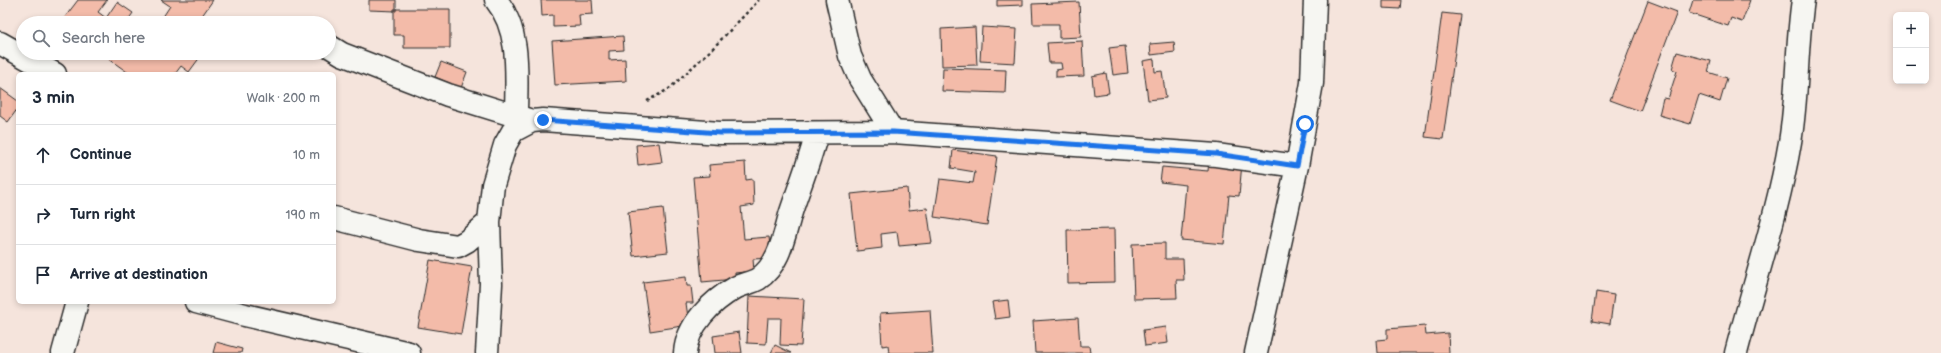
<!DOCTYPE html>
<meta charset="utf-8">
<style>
:root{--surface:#fff;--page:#f6f6f7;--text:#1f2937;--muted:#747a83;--line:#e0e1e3}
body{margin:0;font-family:"Balsamiq Sans",sans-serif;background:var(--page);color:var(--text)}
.controls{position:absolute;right:12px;top:12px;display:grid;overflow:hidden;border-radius:6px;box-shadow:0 2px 6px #0003}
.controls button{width:36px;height:36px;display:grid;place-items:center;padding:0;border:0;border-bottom:1px solid var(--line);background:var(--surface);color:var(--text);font:20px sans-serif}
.stop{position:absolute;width:12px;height:12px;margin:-9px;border:3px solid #1a73e8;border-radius:50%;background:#fff}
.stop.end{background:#1a73e8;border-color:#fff;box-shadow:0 1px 4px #0008}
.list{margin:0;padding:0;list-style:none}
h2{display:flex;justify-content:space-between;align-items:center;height:52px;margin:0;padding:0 16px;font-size:17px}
h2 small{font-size:13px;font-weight:400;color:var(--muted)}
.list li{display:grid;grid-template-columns:26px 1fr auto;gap:12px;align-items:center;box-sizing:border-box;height:60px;padding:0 16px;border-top:1px solid var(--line)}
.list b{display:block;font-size:15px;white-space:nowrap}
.list em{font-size:13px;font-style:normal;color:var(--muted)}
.icon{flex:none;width:22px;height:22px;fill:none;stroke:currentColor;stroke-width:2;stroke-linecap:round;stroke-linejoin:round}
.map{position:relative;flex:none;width:1941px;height:353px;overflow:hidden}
.search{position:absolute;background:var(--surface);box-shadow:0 2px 6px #0003;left:16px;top:16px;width:320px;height:44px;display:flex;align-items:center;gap:10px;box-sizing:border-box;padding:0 14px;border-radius:22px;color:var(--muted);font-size:15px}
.panel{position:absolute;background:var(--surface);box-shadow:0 2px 6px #0003;left:16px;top:72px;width:320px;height:232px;border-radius:6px}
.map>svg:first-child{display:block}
.building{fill:#f3bba9;stroke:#2b2b2b}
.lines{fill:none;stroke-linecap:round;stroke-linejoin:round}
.minor-casing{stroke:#2b2b2b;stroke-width:25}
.path{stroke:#2b2b2b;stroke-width:2.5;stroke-dasharray:3 3;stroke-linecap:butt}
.minor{stroke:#f6f6f2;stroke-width:22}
.route{stroke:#1a73e8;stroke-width:5}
</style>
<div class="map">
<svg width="1941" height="353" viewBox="0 0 1941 353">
<rect width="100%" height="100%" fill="#f5e4dc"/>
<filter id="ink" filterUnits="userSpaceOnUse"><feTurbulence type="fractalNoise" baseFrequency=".025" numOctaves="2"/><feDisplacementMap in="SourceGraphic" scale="8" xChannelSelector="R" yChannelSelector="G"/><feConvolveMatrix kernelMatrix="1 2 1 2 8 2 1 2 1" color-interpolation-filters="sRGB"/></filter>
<g filter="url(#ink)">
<path class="building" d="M78,0H107L98,12L106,18L117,2L133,13L126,23H65L62,21Z
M161,0H213L197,23H159L170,6Z
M369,0H396V11L369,10Z
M541,0H592L593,14L579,15L580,26L553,27V15L542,16Z
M997,0H1023V5L997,6Z
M1383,0H1401L1400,9L1383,8Z
M1693,0H1750L1742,22L1731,18L1728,26L1689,13Z
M1648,1L1677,12L1640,111L1610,100Z
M1079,2L1081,37L1059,38V24H1033L1032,4Z
M394,9H450V48H404V35H394Z
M1442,13L1460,15L1443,139L1425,137Z
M975,27L977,65L942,66L941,29Z
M982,27L1017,29L1015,63L980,61Z
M623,36L624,50L609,51V60L625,59L626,81L555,85L552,41Z
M1082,41L1084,76L1056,77V70L1062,69L1061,63H1049L1047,43Z
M1174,42L1175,52L1151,55L1150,44Z
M1125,46L1128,73L1113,75L1109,48Z
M1677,52L1711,61L1708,72L1727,78L1720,102L1699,95L1690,124L1659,115L1663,98L1668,99L1677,71L1672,69Z
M113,53H203L189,72L181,66L175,74H130L109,59Z
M1154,59L1155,72L1162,71L1166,98L1148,100L1143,61Z
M441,62L467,72L461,88L435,77Z
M943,68L1006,70L1005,93L942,91Z
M1106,73L1109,93L1094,95L1092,76Z
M0,88L18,101V108L8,122L0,116Z
M659,143L662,162L638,165L636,145Z
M953,150L997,156L987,225L934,217L940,179L973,183L975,172L951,168Z
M1209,160L1242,163L1239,196L1229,195L1224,244L1181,240L1186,185L1160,182L1162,167L1208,171Z
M745,162L746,180L753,179L754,205L741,207L744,239L769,237L771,258L753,259L754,271L735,273V279L702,282L693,177L710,176L709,165Z
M907,188L909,210L927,208L932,243L899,246L897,232L881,234L882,248L857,251L851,194Z
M663,208L668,252L633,256L628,212Z
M1114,229L1115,282L1068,283L1067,230Z
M1165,243V259H1183L1184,280H1176L1177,298L1134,299L1132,244Z
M430,260L472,267L461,334L418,327Z
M686,277L687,286H691L693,303H686L689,325L650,331L643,282Z
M1596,292L1614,295L1610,324L1592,321Z
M749,296L804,299L801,346L780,345L781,318H768L766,344L747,343Z
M1008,300L1010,317L995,319L992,302Z
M930,310L933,353H889L888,345L882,346L880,313Z
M1078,318L1080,346H1089L1090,353H1035L1033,321Z
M1425,326L1426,335L1448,333L1449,353H1378L1377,340L1387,339V329Z
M1166,327L1168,343L1145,346L1143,330Z
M739,332L742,353H715L713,336Z
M216,342L242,349L241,353H213Z
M775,345L791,353H771Z"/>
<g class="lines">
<defs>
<path id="minor" d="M496,0C522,32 516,79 516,117
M837,0L850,56L860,79L893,132
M0,43L55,74
M329,46L342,54L448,95L532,121
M334,218L419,240L458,246L467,241L489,222
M196,302L245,315L409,353
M63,353L77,302
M487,353L491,284L489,222L493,185L505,145L513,131L532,121L543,120L720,133L893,132L1216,155L1297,166
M685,353C687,325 712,301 735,288C742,284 751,283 758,279C780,264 784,235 791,212C800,185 810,160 817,133
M1256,353L1297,166L1312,83L1315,0
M1736,353C1754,283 1778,213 1790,142C1798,95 1796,47 1803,0"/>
</defs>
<use href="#minor" class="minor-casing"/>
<path class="path" d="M647,101L669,89L712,49L759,0"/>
<use href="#minor" class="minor"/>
</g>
</g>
<g class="lines" filter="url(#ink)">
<path class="route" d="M543,120L720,133L893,132L1216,154L1297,166L1305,124"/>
</g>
</svg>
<div class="controls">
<button>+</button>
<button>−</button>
</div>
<div class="stop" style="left:1305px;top:124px"></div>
<div class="stop end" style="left:543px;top:120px"></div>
<div class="search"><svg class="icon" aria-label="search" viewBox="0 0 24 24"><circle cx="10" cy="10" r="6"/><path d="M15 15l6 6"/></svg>Search here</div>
<section class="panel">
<h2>3 min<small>Walk · 200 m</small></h2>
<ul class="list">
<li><svg class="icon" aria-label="ahead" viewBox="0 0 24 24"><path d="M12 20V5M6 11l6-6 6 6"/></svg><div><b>Continue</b></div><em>10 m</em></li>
<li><svg class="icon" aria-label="right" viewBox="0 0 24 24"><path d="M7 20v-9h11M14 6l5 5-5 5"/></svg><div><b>Turn right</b></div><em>190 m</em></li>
<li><svg class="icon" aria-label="arrive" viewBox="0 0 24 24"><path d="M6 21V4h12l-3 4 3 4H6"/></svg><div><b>Arrive at destination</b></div></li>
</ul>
</section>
</div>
